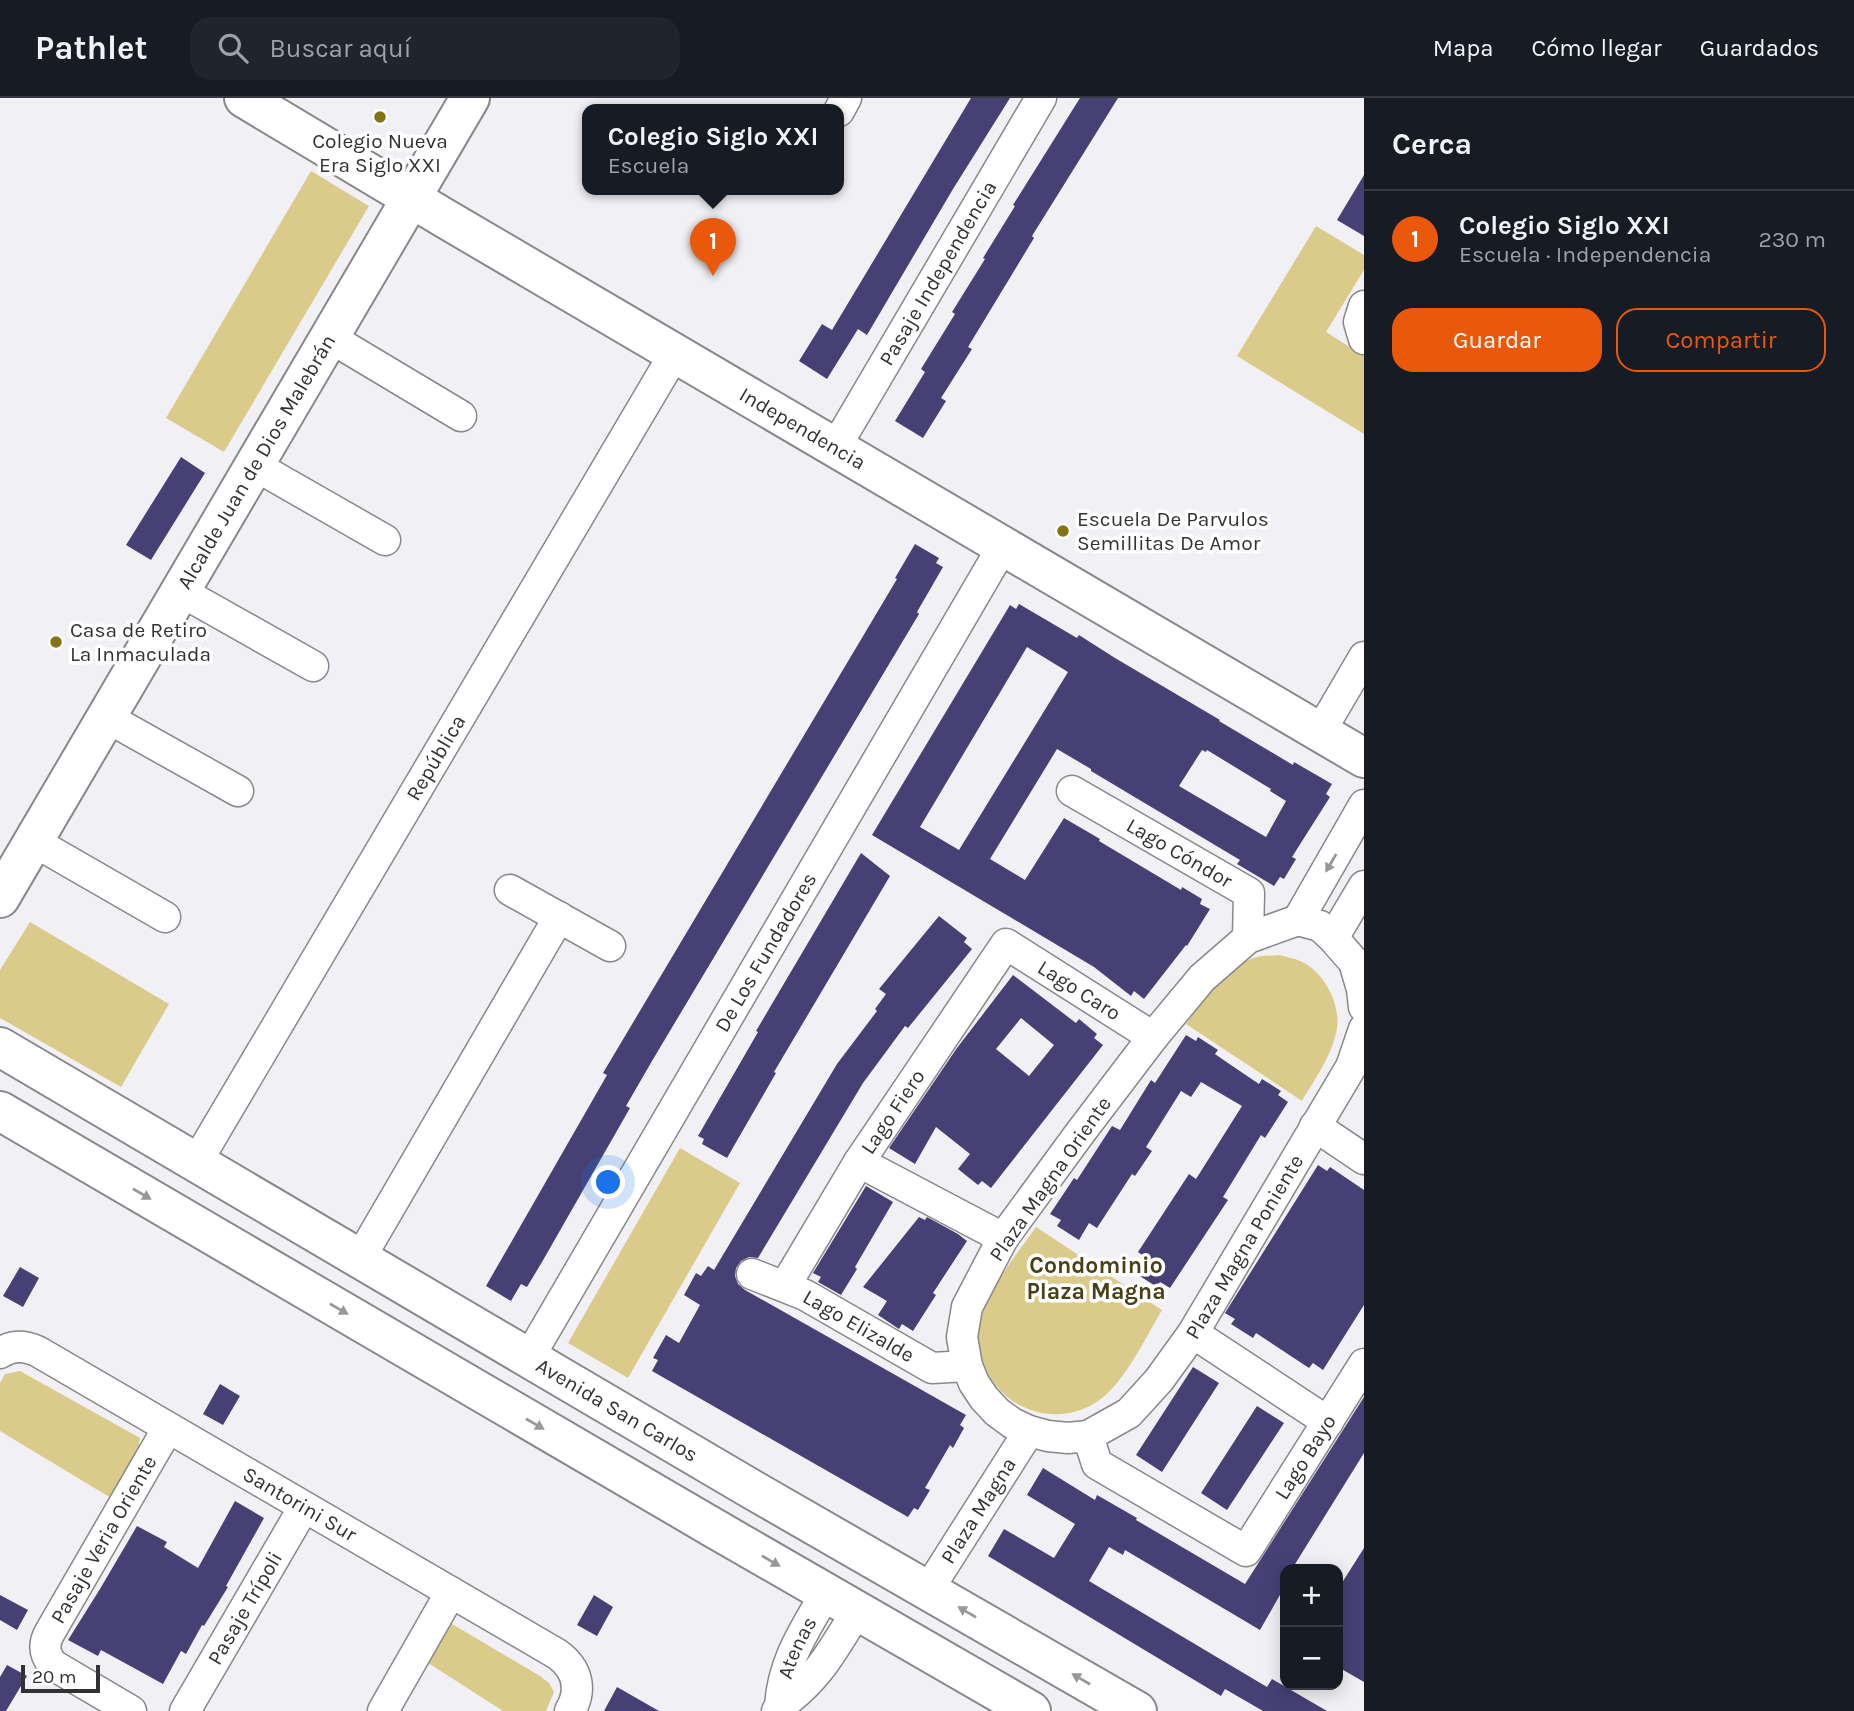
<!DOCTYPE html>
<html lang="es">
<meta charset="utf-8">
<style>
:root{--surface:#171b24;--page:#20242c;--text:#f1f3f6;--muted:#9ea1a6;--line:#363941;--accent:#ea580c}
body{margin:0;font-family:Karla,sans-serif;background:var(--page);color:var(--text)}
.controls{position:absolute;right:21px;bottom:21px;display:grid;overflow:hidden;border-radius:14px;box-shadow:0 4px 18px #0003}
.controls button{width:63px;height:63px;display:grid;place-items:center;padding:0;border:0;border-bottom:2px solid var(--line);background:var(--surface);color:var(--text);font:35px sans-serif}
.scale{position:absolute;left:21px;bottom:18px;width:79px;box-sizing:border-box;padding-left:7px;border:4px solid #323233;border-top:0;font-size:19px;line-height:24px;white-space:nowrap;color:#323233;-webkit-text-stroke:5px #fff;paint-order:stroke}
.you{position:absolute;left:609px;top:1085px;width:24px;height:24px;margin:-18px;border:5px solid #fff;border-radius:50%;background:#1a73e8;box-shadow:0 0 0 10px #1a73e833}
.badge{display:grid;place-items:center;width:46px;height:46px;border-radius:50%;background:var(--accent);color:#fff;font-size:23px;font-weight:700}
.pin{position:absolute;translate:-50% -58px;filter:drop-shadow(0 2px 4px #0008)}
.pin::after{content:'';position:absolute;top:37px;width:24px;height:21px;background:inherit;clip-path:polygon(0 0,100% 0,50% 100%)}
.popup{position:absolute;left:582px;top:6px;width:262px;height:91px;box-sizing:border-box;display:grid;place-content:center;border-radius:14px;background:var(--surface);filter:drop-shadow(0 2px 5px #0005);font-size:23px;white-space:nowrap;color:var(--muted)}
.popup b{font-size:26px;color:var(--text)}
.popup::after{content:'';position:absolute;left:50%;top:100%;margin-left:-14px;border:14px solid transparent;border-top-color:var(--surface)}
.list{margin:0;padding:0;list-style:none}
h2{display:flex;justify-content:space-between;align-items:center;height:91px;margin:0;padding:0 28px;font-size:30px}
h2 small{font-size:23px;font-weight:400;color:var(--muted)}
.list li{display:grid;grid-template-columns:46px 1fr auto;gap:21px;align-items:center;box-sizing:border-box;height:98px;padding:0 28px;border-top:2px solid var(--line)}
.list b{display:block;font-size:26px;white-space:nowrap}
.list p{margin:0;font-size:23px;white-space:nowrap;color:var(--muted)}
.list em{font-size:23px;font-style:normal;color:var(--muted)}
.actions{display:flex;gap:14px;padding:21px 28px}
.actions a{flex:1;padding:16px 0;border:2px solid var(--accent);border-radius:21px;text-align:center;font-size:24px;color:var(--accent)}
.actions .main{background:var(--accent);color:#fff}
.icon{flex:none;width:38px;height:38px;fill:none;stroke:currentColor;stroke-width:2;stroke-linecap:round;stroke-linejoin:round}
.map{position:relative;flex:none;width:1364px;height:1613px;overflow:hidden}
header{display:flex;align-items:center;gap:42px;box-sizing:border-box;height:98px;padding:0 35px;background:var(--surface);border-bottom:2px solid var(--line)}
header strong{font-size:33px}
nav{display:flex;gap:38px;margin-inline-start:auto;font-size:24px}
.search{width:490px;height:63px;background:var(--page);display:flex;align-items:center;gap:18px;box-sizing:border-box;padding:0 24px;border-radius:21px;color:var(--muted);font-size:26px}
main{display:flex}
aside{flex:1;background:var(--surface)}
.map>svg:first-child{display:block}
.green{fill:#dacb8b}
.building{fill:#474075;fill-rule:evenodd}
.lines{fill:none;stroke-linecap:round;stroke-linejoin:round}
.street-casing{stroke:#88888b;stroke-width:33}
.secondary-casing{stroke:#88888b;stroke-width:42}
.street{stroke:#fff;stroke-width:30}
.secondary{stroke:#fff;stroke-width:38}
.oneway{fill:#989899}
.poi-dot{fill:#857213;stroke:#fff;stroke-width:2.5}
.labels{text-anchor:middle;stroke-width:7;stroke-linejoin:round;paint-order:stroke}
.poi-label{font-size:21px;fill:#323233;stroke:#fff;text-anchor:start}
.street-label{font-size:21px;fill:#323233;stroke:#fff}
.neighbourhood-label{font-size:23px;font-weight:bold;fill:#494017;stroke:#fff}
</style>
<header>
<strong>Pathlet</strong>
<div class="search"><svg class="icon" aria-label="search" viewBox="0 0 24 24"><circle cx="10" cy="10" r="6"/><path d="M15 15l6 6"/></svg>Buscar aquí</div>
<nav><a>Mapa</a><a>Cómo llegar</a><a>Guardados</a></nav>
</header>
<main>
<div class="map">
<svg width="1364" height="1613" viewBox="0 0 1364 1613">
<rect width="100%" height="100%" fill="#f1f1f5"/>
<path class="green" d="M311,73L369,108L224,354L166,320Z
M1316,128L1364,157V172L1326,234L1364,258V336L1237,258Z
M30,824L169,906L121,989L0,920V872Z
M1279,857C1286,859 1294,860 1300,863C1323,872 1341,906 1337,930C1333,956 1315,981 1302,1003L1186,926C1205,900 1224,868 1257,859C1264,857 1272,858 1279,857Z
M680,1050L740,1085L628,1280L568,1245Z
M1036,1129L1162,1212C1146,1239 1126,1281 1102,1300C1060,1334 997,1312 982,1261C980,1255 977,1248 977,1241C981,1198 1012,1163 1036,1129Z
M20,1273L140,1340L137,1357L111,1400L0,1333V1285L5,1276Z
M447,1523L540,1578L549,1585L554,1594L546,1613H503L425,1563Z"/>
<path class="building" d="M971,0H1010L953,91L867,237L858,231L827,281L799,263L822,226L832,232Z
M1080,0H1118L1032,138L1034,140L968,249L972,251L941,300L946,303L923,340L895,323L925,274L921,271L955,216L952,214L985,161L983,160L1015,108L1013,107Z
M1364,77V138L1337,122Z
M181,359L205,375L151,462L126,447Z
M915,446L939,460L936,465L943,469L917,514L919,516L652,963L626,1008L630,1010L542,1164L527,1189L521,1186L511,1203L486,1188L607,977L603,975L897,481L895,480Z
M1019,506L1077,540L1079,537L1115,560L1220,622L1219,623L1293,667L1294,664L1332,686L1326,696L1330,699L1292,759L1296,761L1284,781L1280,779L1274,788L1237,766L1240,762L1091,673V671L1057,651L990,761L1025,782L1064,720L1100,741L1099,743L1181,792L1182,789L1202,801L1200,806L1210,811L1187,848L1186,847L1144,901L1134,893L1131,898L1094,869L872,737L1010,507L1016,511ZM1027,549L1068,574L959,752L920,729ZM1202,652L1206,654L1207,652L1271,691L1270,693L1286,703L1266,739L1179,688Z
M861,755L890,778L774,974L776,975L727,1060L702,1046L704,1041L698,1038L758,934L756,933Z
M939,818L967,840L964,844L972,851L908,930L905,928L863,985L758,1160L749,1159L741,1163L736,1170L735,1178L738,1186L745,1192L966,1317L960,1327L964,1330L953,1350L950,1347L925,1390L930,1392L918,1412L914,1410L908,1419L652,1273L658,1262L653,1260L666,1237L679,1245L700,1207L684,1197L696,1175L701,1178L708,1168L714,1172L837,966L877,913L875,911L886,896L879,891Z
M1013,877L1076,925L1079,921L1097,936L1094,940L1103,947L991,1090L982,1083L978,1087L958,1071L970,1056L936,1029L915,1066L889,1050L957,950ZM1021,920L1054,947L1029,978L996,951Z
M1186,937L1196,943L1198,939L1218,952L1215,956L1225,963L1259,986L1262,981L1281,993L1278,997L1288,1004L1265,1040L1261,1037L1223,1099L1228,1102L1170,1190L1160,1184L1157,1189L1135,1175L1145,1159L1138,1154L1189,1076L1196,1081L1242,1008L1201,984L1191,999L1181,993L1146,1049L1152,1053L1135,1078L1132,1076L1097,1130L1089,1125L1079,1142L1057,1128L1061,1122L1050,1116L1074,1080L1077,1082L1112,1028L1120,1032L1151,982L1155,985Z
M1318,1067L1327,1073L1330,1069L1364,1092V1207L1323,1272L1313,1265L1309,1270L1256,1235L1253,1240L1231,1226L1235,1221L1225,1215Z
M866,1088L893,1104L855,1169L857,1171L841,1197L818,1184L821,1179L813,1175Z
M919,1119L925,1122L927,1119L958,1136L967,1143L933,1195L936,1197L913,1233L902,1226L899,1231L878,1217L887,1203L863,1189Z
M20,1169L39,1180L23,1209L3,1198Z
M1193,1269L1219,1285L1162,1374L1136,1357Z
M220,1286L240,1298L223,1327L203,1316Z
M1364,1299V1355L1292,1471H1285V1488L1260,1532L1125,1452L1123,1457L1109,1449L1089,1483L1267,1589L1272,1581L1327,1613H1263L1225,1591L1221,1598L988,1458L1004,1431L1054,1460L1075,1426L1027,1397L1043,1370L1095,1402L1097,1397L1137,1420L1136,1422L1245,1486Z
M1257,1308L1284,1325L1227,1412L1201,1395Z
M235,1403L264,1420L226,1488L228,1489L204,1528L202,1527L186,1556L181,1553L163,1586L101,1552L98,1558L68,1542L100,1491L137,1428L167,1444L164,1449L198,1470Z
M1364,1450V1584L1338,1569V1491Z
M0,1497L28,1512L17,1532L0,1522Z
M594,1497L613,1509L597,1538L577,1527Z
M7,1567L27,1578L6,1613H0V1579Z
M617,1589L659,1613H604Z"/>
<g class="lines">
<defs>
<g id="street">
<path d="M839,13L846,0"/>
<path d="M1364,208L1359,224L1364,241"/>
<path d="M329,239L461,318"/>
<path id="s1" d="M835,350L1041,0"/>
<path d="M254,367L385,442"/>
<path d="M180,493L313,568"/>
<path d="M106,619L238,693"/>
<path d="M1320,634L1364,559"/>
<path id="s2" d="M1072,693L1249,795L1248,840"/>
<path d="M33,743L165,819"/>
<path d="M510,792L610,848"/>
<path id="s3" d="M1298,822L1248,840L1202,880L1153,939L1080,1035L1003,1140L967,1209L962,1239L967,1268L974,1285L984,1300L997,1314L1012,1325L1029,1333L1048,1338L1068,1340L1088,1338L1129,1315L1159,1282L1193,1235L1351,969L1364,931"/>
<path d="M1298,822L1364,707"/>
<path d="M1298,822L1320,828L1333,840L1354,864L1362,891L1364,909"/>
<path d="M1333,840L1364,788"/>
<path d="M1315,1028L1364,1061"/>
<path d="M859,1064L1003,1140"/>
<path id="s4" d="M196,1065L675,255"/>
<path d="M359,1162L559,819"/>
<path id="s5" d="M752,1176L805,1197L932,1270L967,1268"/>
<path id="s6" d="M785,1188L859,1064L1006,846L1153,939"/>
<path d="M1193,1235L1328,1324"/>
<path id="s7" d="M0,1255C12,1247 24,1247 37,1253L557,1556C577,1570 583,1591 570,1613"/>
<path id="s8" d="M528,1261L1003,448"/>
<path id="s9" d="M1088,1338L1097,1366L1246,1453L1364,1266"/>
<path id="s10" d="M928,1492L1029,1333"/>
<path id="s11" d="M780,1608C783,1563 804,1533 826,1495"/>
<path id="s12" d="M131,1613L53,1567C44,1556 43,1546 50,1534L168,1330"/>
<path id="s13" d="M185,1613L304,1409"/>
<path d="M383,1613L451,1494"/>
<path d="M777,1613L780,1608C819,1580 832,1553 857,1513"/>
</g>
<g id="secondary">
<path id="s14" d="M244,0L446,121L1364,660"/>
<path id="s15" d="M0,800L470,0"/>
<path id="s16" d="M0,949L753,1392L1137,1613"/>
<path d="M0,1013L712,1429L1031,1613"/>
</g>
</defs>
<use href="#street" class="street-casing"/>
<use href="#secondary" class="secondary-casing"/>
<use href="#street" class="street"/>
<use href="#secondary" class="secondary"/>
</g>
<defs><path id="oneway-solid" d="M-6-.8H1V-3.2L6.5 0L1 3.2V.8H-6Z" transform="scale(1.75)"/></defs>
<g class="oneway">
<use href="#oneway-solid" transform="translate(1331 765) rotate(120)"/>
<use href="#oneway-solid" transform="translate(142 1096) rotate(30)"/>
<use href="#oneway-solid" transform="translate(339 1211) rotate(30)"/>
<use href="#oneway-solid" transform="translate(535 1326) rotate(30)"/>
<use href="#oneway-solid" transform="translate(771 1463) rotate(30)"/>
<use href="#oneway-solid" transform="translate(967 1514) rotate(-150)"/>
<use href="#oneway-solid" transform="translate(1081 1581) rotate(-150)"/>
</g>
<g class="poi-dot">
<circle cx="380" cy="19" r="7"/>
<circle cx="1063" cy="433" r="7"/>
<circle cx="56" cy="544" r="7"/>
</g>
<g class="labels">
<g class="poi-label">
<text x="380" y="50" text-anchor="middle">Colegio Nueva<tspan x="380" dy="24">Era Siglo XXI</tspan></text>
<text x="1077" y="428">Escuela De Parvulos<tspan x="1077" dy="24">Semillitas De Amor</tspan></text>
<text x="70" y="539">Casa de Retiro<tspan x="70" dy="24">La Inmaculada</tspan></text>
</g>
<g class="street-label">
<text dy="7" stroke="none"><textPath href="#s1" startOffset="203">Pasaje Independencia</textPath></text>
<text dy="7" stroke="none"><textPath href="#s14" startOffset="649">Independencia</textPath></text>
<text dy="7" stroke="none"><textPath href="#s15" startOffset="506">Alcalde Juan de Dios Malebrán</textPath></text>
<text dy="7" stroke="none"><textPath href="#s4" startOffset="471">República</textPath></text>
<text dy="7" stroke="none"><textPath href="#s2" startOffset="124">Lago Cóndor</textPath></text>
<text dy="7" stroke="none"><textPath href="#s8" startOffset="471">De Los Fundadores</textPath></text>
<text dy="7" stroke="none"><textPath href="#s6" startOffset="494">Lago Caro</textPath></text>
<text dy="7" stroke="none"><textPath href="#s6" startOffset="205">Lago Fiero</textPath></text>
<text transform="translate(1050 1081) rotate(-55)" y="7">Plaza Magna Oriente</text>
<text dy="7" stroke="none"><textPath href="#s3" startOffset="982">Plaza Magna Poniente</textPath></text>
<text dy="7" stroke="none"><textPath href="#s5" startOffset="119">Lago Elizalde</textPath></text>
<text dy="7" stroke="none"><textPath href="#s16" startOffset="716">Avenida San Carlos</textPath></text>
<text dy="7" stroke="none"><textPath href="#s9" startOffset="313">Lago Bayo</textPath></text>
<text dy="7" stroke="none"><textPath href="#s7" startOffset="343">Santorini Sur</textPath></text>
<text dy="7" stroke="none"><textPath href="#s10" startOffset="94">Plaza Magna</textPath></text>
<text dy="7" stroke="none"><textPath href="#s12" startOffset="233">Pasaje Veria Oriente</textPath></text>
<text dy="7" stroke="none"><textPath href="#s13" startOffset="119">Pasaje Trípoli</textPath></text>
<text dy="7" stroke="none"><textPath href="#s11" startOffset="61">Atenas</textPath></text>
</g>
<g class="neighbourhood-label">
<text x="1096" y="1175">Condominio<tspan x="1096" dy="26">Plaza Magna</tspan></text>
</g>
</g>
</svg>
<div class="controls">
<button>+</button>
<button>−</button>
</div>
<div class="scale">20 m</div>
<div class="you"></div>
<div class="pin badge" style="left:713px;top:178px">1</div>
<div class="popup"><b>Colegio Siglo XXI</b>Escuela</div>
</div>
<aside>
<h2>Cerca<small></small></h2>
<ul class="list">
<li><span class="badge">1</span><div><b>Colegio Siglo XXI</b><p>Escuela · Independencia</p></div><em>230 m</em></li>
</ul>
<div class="actions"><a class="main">Guardar</a><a>Compartir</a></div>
</aside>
</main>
